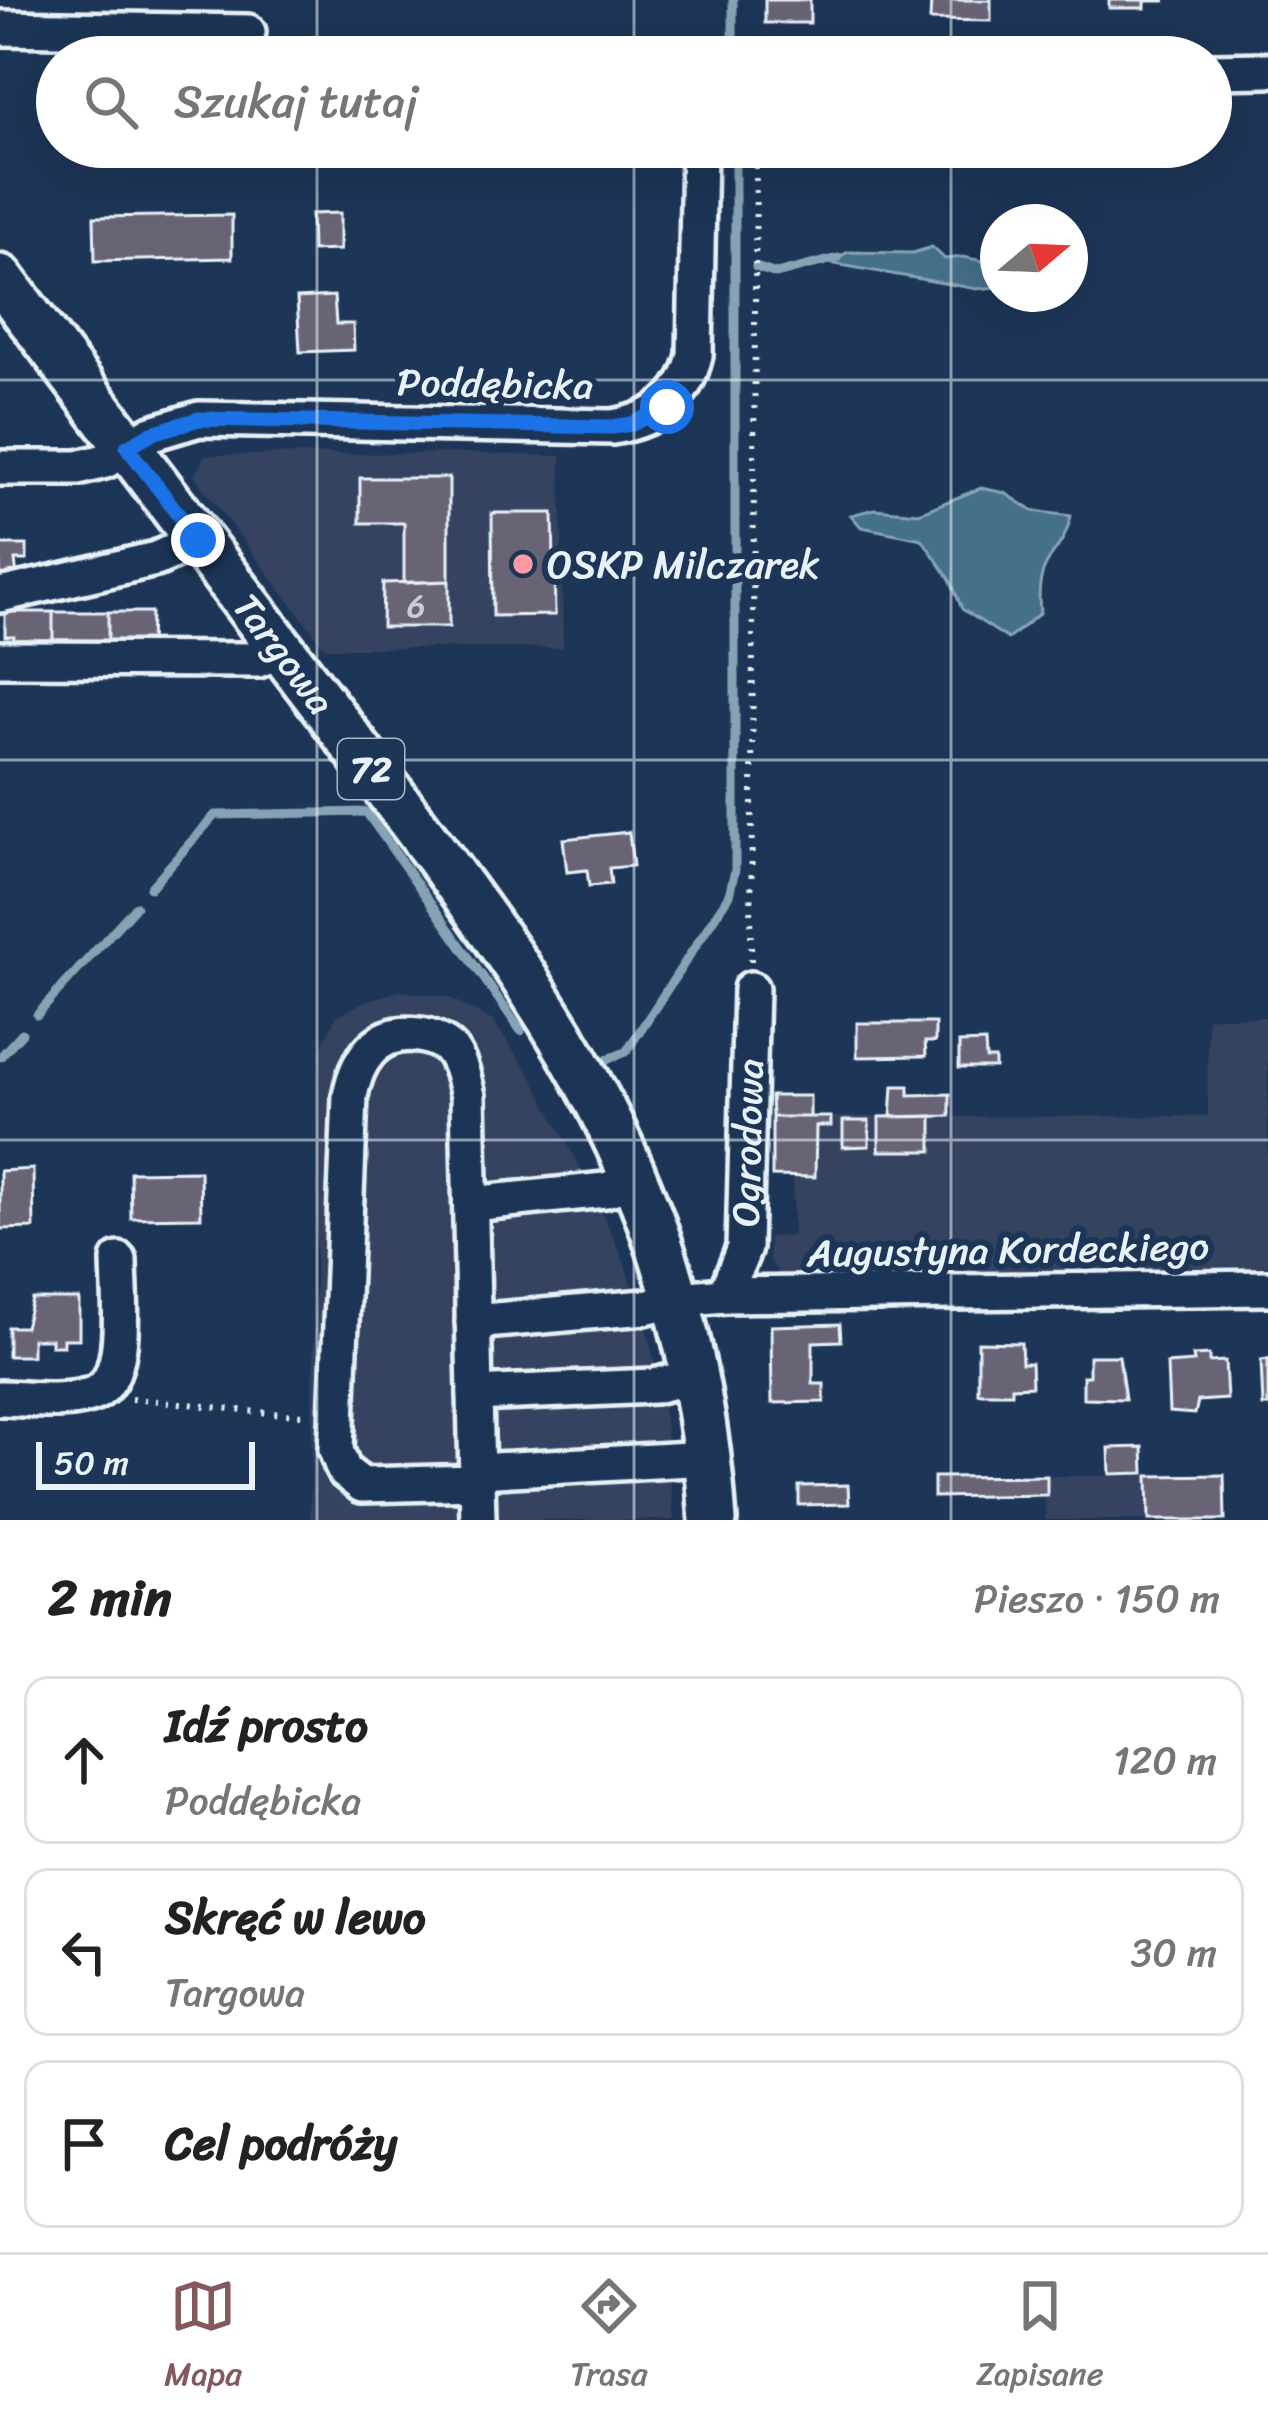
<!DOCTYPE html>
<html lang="pl">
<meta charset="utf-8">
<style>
:root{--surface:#fff;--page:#f2f2f2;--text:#222;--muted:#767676;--line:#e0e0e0;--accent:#85585c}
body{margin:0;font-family:Sriracha,sans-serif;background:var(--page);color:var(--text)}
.compass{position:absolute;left:980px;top:204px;width:108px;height:108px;border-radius:50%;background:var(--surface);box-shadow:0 12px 48px #0002;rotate:71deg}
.scale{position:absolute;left:36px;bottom:30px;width:219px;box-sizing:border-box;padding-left:12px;border:6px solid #e8f1f8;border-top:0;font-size:33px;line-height:42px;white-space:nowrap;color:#e8f1f8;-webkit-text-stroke:9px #1d3557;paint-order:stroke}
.stop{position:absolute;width:36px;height:36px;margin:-27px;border:9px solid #1a73e8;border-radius:50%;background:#fff}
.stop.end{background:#1a73e8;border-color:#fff;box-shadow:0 3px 12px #0008}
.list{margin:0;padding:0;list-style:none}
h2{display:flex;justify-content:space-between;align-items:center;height:156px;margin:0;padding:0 48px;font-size:51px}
h2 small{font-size:39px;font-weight:400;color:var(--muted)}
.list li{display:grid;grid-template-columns:78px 1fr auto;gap:36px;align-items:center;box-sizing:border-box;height:168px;margin:0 24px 24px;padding:0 24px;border:3px solid var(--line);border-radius:24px}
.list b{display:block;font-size:45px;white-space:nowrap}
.list p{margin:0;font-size:39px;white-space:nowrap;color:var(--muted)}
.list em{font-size:39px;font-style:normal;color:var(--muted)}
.icon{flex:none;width:66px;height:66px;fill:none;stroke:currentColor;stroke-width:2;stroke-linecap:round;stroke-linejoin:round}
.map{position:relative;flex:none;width:1268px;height:1520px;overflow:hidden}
.search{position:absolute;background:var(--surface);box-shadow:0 12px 48px #0002;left:36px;right:36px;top:36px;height:132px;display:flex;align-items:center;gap:30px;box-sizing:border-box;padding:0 42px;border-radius:66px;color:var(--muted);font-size:45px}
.sheet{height:732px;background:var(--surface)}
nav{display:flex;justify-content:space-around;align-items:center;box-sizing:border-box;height:168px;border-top:3px solid var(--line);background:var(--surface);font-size:33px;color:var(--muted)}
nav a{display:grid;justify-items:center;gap:6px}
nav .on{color:var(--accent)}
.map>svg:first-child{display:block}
.built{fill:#344360}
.water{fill:#446f8a;stroke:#86a3b6;stroke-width:3}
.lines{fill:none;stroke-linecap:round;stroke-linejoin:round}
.stream{stroke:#86a3b6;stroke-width:9}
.building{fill:#696476;stroke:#e8f1f8;stroke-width:3}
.minor-casing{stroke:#e8f1f8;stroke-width:42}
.major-casing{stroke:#e8f1f8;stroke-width:54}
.path{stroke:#e8f1f8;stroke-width:6;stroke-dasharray:3 9;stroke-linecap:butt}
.minor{stroke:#1d3557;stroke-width:33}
.major{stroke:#1d3557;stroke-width:45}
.route{stroke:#1a73e8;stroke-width:15}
.grid{fill:none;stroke:#e8f1f8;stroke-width:3;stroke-opacity:0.55}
.poi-dot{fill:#ff9aa2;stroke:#1d3557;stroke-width:4.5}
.labels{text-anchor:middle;stroke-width:12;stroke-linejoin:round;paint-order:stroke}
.number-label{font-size:33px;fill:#c8ced8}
.shield{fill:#1d3557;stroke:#abb9c8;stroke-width:3}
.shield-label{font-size:36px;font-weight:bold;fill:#e8f1f8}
.street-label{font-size:39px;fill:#e8f1f8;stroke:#1d3557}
.poi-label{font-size:39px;fill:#e8f1f8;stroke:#1d3557;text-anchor:start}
</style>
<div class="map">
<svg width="1268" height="1520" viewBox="0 0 1268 1520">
<rect width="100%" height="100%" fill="#1d3557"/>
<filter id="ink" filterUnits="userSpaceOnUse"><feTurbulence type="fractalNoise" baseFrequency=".00833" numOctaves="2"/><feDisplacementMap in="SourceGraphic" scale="24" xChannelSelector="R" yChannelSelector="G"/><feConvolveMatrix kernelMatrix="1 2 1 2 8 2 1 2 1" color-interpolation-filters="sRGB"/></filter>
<g filter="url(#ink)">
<path class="built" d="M467,453L561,456L563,648H325L194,476L205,455Z
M400,991L448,997L493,1021L532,1077L582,1171L622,1256L650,1340L665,1420L674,1520H310L320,1049L336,1017L365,1001Z
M1207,1017H1268V1266L779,1274L769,1260V1237L793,1236V1177L772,1176V1117L1208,1116Z
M1224,1475L1225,1520H1045L1044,1476Z"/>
<path class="water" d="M932,247L945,259L963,257L998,264V287L977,289L829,263L848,252L913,253Z
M981,488L1005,493L1033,511L1071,516C1062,560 1034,552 1040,613L1008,639L962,609L950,579L922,539L861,527L851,515L874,509L919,513Z"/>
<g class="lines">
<path class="stream" d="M733,0V52
M756,267L776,274L838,258
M150,888L215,815L366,812L521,1031
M37,1015L136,906
M0,1057L22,1033
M608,1059L626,1052L729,895L735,870V147"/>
</g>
<path class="building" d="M765,0H810V23H765Z
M931,0H991V21L930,20Z
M1109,0H1164V1H1145V8H1109Z
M340,213V250L312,251L311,214Z
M232,215V258L95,261L94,217Z
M334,296L336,324H353L354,350L300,352L297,298Z
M360,478H449V581L404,583V523H360Z
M492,513H553L555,615L493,616Z
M0,539L2,545H27V560H15L18,585H0Z
M449,581V627H382L383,583Z
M5,612H53V647H14V636H5Z
M53,612H108V647H53Z
M108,612H151L150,647H108Z
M629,832L633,866L609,868L611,884L589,886L587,870L567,872L563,839Z
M857,1023H935V1042H925L926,1056L857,1057Z
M985,1042L986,1059H995V1068H959V1043Z
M893,1086H909V1095L950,1094V1116L891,1117Z
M771,1096H810V1117H772Z
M932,1116V1151H879V1117Z
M772,1117H831V1126H816L815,1177L772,1176Z
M843,1121H869V1146L843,1147Z
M33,1169L34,1228L0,1229V1171Z
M200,1171L201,1217L131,1218L130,1172Z
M32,1299H79V1339H63V1346H51V1339H32V1356H8V1327H25Z
M840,1324L841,1341L813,1342V1384H824V1402L772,1403L771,1326Z
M978,1342L1021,1343L1022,1363H1031L1032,1386L1012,1387V1393H978Z
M1209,1355V1362L1225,1361L1227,1399L1198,1401L1195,1414L1169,1412L1167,1364L1194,1362L1193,1356Z
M1089,1356H1119L1125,1399L1083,1398V1376H1089Z
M1268,1359V1406H1263L1261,1360Z
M1143,1447L1144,1473L1110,1474L1109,1448Z
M1224,1475L1225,1520H1149L1148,1476Z
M1047,1476V1495L934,1497V1477Z
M848,1485L849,1504L799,1505V1486Z"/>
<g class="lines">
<defs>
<g id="minor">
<path d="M0,28L248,32"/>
<path d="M1211,71L1268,70"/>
<path d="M0,468H78L105,461L152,433L199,419L612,427C655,420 685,399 695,355L699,147"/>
<path d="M0,595L156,559L198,540"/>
<path d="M0,659L258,660L282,650"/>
<path d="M471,1204L605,1190L634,1181"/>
<path id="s1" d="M725,1295L744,1248L751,989"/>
<path d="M473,1322L645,1307L677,1299L725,1295L1268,1288"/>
<path d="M475,1394L654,1386L695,1376"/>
<path d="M0,1398C28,1398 68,1405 95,1393C130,1377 119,1294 119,1260"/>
<path d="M477,1471L707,1458"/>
<path d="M477,1482L362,1485L344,1471L336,1450L350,1096C357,1059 377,1029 419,1035C430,1036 444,1042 452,1051C461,1064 464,1080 468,1096L478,1520"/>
</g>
<g id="major">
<path id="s2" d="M0,278C111,426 224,573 335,720C427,843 527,966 598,1102C666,1232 703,1374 713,1520"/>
</g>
</defs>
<use href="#minor" class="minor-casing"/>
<use href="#major" class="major-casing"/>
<path class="path" d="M751,961L756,147
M131,1399C191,1402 249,1414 309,1415"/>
<use href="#minor" class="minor"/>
<use href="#major" class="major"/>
</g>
</g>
<g class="lines" filter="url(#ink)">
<path class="route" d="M198,540L127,447L152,433L199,419L612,427L632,424L667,407"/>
</g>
<path class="grid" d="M317,0V57M634,0V57M951,0V57M317,147V1520M634,147V1520M951,147V1520M0,380H1268M0,760H1268M0,1140H1268"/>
<circle class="poi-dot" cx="523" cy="564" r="12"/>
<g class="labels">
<g class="number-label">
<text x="416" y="617">6</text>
</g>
<rect class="shield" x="338" y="739" width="66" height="60" rx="9"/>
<g class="shield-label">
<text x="371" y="782">72</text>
</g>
<g class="street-label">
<text transform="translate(495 383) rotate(1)" y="14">Poddębicka</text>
<text dy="14" stroke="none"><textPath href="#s2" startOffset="471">Targowa</textPath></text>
<text dy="14" stroke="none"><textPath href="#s1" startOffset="156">Ogrodowa</textPath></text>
<text transform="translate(1008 1249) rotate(-1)" y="14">Augustyna Kordeckiego</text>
</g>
<g class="poi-label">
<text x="547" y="578">OSKP Milczarek</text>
</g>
</g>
</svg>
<svg class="compass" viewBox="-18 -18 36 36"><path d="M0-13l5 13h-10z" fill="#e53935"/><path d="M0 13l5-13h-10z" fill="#767676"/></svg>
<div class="scale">50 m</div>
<div class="stop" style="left:667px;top:407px"></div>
<div class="stop end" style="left:198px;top:540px"></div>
<div class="search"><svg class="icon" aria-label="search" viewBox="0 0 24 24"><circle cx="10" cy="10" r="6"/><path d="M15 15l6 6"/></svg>Szukaj tutaj</div>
</div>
<section class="sheet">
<h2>2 min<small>Pieszo · 150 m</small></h2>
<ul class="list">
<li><svg class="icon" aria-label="ahead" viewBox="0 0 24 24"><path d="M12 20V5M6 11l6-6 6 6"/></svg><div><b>Idź prosto</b><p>Poddębicka</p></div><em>120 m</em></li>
<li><svg class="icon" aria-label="left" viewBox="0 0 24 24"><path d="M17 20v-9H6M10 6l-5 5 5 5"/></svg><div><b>Skręć w lewo</b><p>Targowa</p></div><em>30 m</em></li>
<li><svg class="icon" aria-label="arrive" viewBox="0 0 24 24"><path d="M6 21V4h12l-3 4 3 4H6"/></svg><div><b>Cel podróży</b></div></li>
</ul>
</section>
<nav>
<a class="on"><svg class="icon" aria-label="map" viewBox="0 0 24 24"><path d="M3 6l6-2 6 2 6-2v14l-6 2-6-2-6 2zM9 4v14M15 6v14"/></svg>Mapa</a>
<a><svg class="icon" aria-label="directions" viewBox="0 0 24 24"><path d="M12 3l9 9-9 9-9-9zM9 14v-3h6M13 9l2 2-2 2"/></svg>Trasa</a>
<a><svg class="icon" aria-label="saved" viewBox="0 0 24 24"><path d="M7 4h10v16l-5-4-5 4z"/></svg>Zapisane</a>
</nav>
